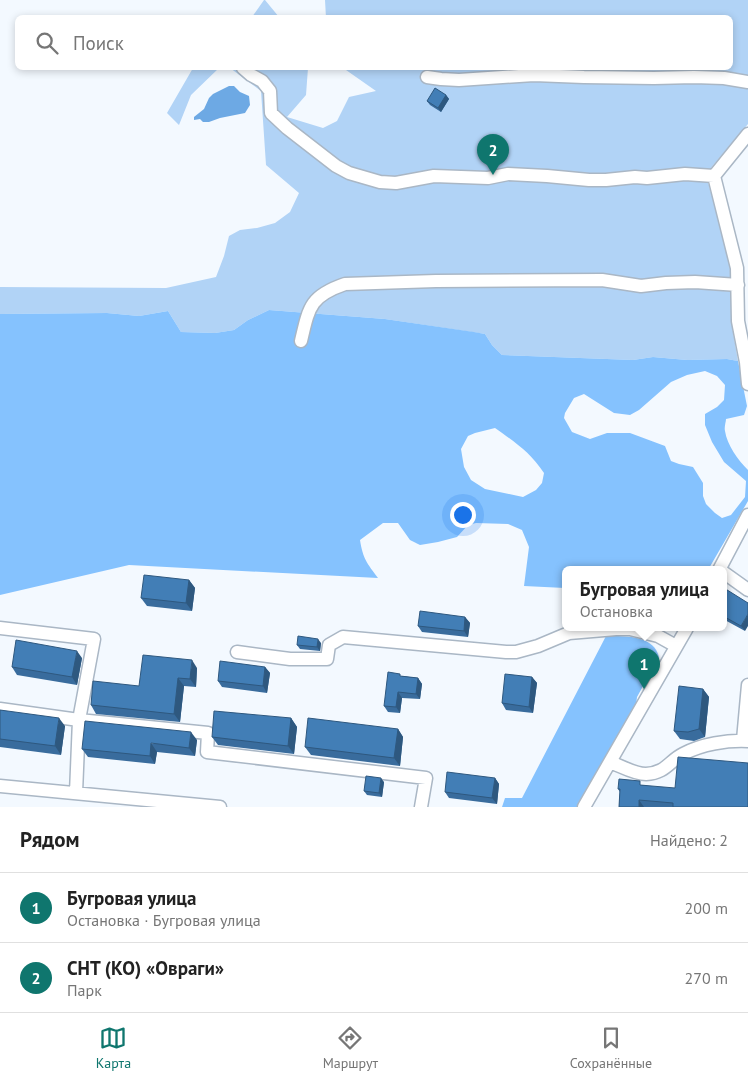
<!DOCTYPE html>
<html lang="ru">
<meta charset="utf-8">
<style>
:root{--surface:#fff;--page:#f6f6f6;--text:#222;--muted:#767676;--line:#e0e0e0;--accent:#0f766e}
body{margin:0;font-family:"PT Sans",sans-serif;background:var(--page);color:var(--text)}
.you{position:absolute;left:462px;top:514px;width:18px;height:18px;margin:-12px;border:4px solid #fff;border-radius:50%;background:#1a73e8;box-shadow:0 0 0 8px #1a73e833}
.badge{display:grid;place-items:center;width:32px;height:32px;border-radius:50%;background:var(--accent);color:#fff;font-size:16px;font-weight:700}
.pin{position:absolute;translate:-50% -41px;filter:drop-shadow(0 1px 2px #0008)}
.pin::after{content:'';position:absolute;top:26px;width:18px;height:15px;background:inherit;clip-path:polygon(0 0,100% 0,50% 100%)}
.popup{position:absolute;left:562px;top:566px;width:165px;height:65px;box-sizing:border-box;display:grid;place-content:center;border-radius:8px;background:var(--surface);filter:drop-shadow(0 1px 4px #0005);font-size:16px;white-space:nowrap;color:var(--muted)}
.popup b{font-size:19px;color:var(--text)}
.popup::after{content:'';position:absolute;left:50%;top:100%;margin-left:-10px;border:10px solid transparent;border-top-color:var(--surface)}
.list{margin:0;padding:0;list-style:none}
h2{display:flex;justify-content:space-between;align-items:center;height:65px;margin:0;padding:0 20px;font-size:21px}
h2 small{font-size:16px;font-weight:400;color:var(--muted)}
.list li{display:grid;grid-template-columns:32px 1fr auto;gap:15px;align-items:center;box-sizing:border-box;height:70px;padding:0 20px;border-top:1px solid var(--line)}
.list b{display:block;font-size:19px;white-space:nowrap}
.list p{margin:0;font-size:16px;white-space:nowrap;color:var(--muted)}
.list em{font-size:16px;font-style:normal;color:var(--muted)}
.icon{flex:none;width:28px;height:28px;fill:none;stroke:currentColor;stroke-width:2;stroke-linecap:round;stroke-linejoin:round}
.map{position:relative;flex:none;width:748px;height:807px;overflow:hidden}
.search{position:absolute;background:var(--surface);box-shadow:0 2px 8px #0003;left:15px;right:15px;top:15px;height:55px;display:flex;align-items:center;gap:12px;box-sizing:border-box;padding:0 18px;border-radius:8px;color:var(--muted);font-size:19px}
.sheet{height:205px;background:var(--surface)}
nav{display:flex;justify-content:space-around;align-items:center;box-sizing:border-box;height:70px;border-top:1px solid var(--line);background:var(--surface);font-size:14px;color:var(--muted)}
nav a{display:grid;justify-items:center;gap:2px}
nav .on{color:var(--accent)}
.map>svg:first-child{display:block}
.green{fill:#b1d3f6}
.forest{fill:#85c2fe;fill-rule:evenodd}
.water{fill:#6da9e4}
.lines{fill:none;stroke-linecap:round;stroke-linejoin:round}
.minor-casing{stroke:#aab7c5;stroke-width:15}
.minor{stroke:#fff;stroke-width:12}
.wall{fill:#396c9d}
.shaded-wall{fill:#2e587f}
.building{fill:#427eb6;stroke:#2e587f}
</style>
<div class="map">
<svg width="748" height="807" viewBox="0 0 748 807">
<rect width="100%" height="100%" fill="#f3f9ff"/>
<path class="green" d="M264,0H265L279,17H252Z
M325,0H748V124L710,169L708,182L731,265V320L738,361L727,359L687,360L653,357L633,360L502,355L492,345L485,334L385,319L269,310L248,320L234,330L215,333L181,332L168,311L139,316L107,313L0,314V287L166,288L216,277L224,256L229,236L240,230L257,228L275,223L290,212L299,193L266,165L261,91L230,68H308L306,95L287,117L323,128L337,121L349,97L376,91L346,70L345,68H730V18H326Z
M193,68H219L191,95L179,125L167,113Z"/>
<path class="forest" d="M269,310L385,319L474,332L485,334L492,345L502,355L633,360L653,357L687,360L727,359L738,361L747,406L744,415L726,419C726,422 724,427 725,431C727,445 738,460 748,470V501L708,570H565V588L524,586L529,547L522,530L508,524L476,523L468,525L457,537L438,542L420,545L410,540L398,523H383L360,540C363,559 367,563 378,578L129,565L0,595V314L107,313L139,316L168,311L181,332L215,333L234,330L248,320ZM705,371L717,376L725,385L724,400L717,407L705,414V425L712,442L724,462L746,481L745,497L731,515L722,518L715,513L706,504L703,496V483L693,467L679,464L671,461L665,446L630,433H607L590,439L572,432L564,418L565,413L574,398L584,394L614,413L630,415L639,410L671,382L687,375ZM495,428C516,443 530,452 544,473L542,483L536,490L523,497L485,489L471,480L464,467L461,449L468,436L475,433Z
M606,636C625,636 654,635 659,657L637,697L636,705L577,807H502L505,798H522Z"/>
<path class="water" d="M229,86H234L240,92L249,96L250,105L245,113L220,118L209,122H203L200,119L194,120V117L204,109L209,98L213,94Z"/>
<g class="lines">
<defs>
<path id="minor" d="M243,68L251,75L262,81L270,91L271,113L287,128L336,166L349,173L380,182L396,183L434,176L488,178L508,174L547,176L589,180H606L635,177L647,178L685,174L714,176
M427,77L441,79L459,80L534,75L584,77L654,78L694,77L724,78L748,82
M748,134L714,176L737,268L738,321L746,362L748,384
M301,341C309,307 310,296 345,284L436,281L602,280L641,286L666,283L695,282L738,285
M719,570L748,515
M723,572L748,590
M0,628L94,639L79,720L76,793
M237,652L290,659H327L329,645L343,637L506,652H516L538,646L569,633L616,629H630L658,636L676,646
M0,709L79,720L208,733L207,752L426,778L421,807
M743,740L748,685
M610,762C621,766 634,774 646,774C666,773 669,761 683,754C702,744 727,740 748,741
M0,786L220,807
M584,807L687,628"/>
</defs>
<use href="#minor" class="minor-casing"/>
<use href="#minor" class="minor"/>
</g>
<path class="wall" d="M446,95L449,99L441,112L430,105L427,101Z
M189,580L195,588L192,611L147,606L141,598Z
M723,590L745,631L723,619Z
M465,617L470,623L468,637L422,632L418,626Z
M321,643L320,651L300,649L297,645Z
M82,658L77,685L17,675L12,667Z
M265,667L270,673L267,693L222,687L218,681Z
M197,668L196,687L184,686L180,722L96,714L91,705Z
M402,676L418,678L422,684L420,699L402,698L400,713L388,712L384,706Z
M532,677L537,683L533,713L506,710L502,703Z
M703,689L709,697L705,737L694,741L680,739L674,731Z
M0,710L65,726L61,755L0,747Z
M291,718L297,727L294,754L218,745L212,737Z
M398,729L403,737L400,766L311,755L305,747Z
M197,740L195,756L157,752L155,764L88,757L82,749Z
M495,778L499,784L497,804L449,798L445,792Z
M384,782L382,797L367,795L364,791Z
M643,785L748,807H619L620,792L618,789Z"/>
<path class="shaded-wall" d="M446,95L449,99L441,112L438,108Z
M189,580L195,588L192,611L186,603Z
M748,614V626L745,631L741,626Z
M465,617L470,623L468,637L464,631Z
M318,639L321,643L320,651L317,647Z
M77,651L82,658L77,685L72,677Z
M192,660L197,668L196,687L190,679Z
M265,667L270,673L267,693L263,686Z
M532,677L537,683L533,713L529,707Z
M178,678L184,686L180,722L174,714Z
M418,678L422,684L420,699L416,694Z
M703,689L709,697L705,737L699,729Z
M398,692L402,698L400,713L396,707Z
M59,718L65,726L61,755L55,746Z
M291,718L297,727L294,754L288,746Z
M398,729L403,737L400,766L394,758Z
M191,732L197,740L195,756L189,748Z
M151,743L157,752L155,764L150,756Z
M381,778L384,782L382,797L379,793Z
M495,778L499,784L497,804L492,798Z
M639,800L644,807H639Z"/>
<path class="building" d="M435,88L446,95L438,108L427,101Z
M144,575L189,580L186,603L141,598Z
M724,588L748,603V614L741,626L723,616V590Z
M420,611L465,617L464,631L418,626Z
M298,636L318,639L317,647L297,645Z
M16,640L77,651L72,677L12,667Z
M143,655L192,660L190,679L178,678L174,714L91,705L93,681L139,686Z
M220,661L265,667L263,686L218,681Z
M388,672L400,674V676L418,678L416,694L398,692L396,707L384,706Z
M505,674L532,677L529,707L502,703Z
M679,686L703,689L699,729L688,732L674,731Z
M0,710L59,718L55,746L0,739Z
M214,711L291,718L288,746L212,737Z
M308,718L398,729L394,758L305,747Z
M85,721L191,732L189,748L151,743L150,756L82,749Z
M678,757L748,763V807H673V803L639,800V807H619L620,789H618L619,779L640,781V785L675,788Z
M447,772L495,778L492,798L445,792Z
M366,776L381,778L379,793L364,791Z"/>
</svg>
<div class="you"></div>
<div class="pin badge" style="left:644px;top:689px">1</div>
<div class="popup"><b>Бугровая улица</b>Остановка</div>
<div class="pin badge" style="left:493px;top:175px">2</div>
<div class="search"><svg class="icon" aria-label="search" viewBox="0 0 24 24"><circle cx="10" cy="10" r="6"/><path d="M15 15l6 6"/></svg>Поиск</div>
</div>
<section class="sheet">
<h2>Рядом<small>Найдено: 2</small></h2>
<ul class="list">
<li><span class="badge">1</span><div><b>Бугровая улица</b><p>Остановка · Бугровая улица</p></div><em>200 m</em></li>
<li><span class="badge">2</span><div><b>СНТ (КО) «Овраги»</b><p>Парк</p></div><em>270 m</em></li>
</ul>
</section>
<nav>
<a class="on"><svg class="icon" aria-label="map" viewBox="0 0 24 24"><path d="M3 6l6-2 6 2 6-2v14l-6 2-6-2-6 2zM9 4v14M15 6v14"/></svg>Карта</a>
<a><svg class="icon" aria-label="directions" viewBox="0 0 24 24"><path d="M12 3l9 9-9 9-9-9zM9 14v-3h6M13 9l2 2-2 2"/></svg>Маршрут</a>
<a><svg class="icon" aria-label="saved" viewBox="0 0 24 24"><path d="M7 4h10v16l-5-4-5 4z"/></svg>Сохранённые</a>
</nav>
